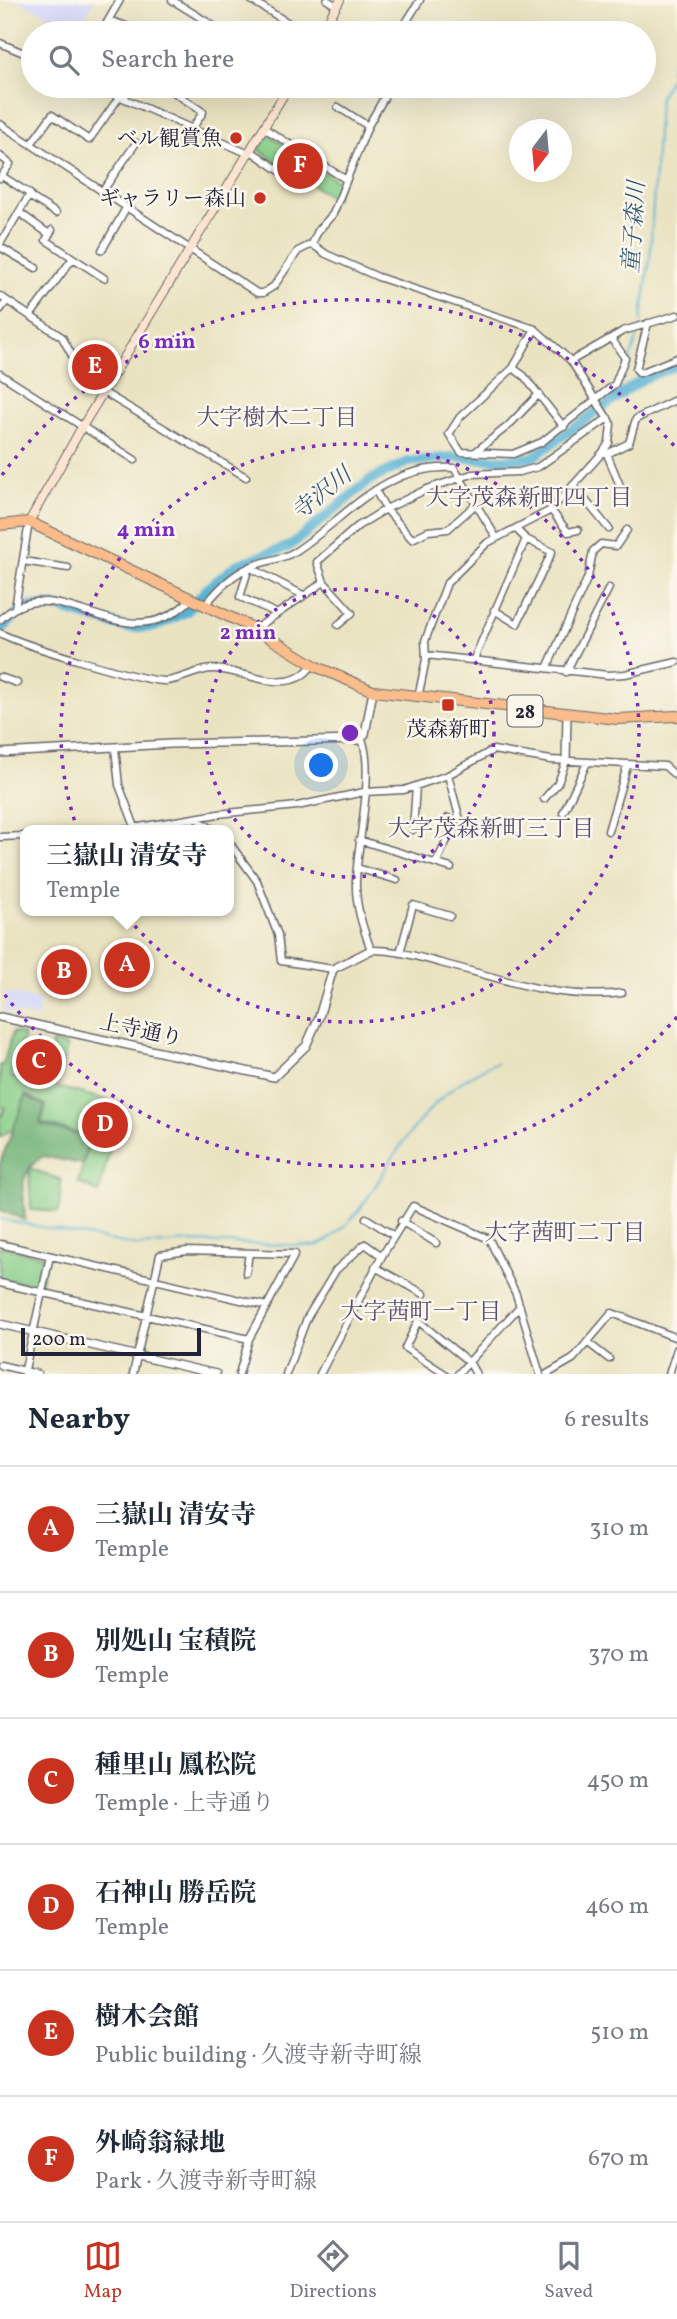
<!DOCTYPE html>
<meta charset="utf-8">
<style>
:root{--surface:#fff;--page:#f2f2f3;--text:#1f2937;--muted:#747a83;--line:#e0e1e3;--accent:#c8321e}
body{margin:0;font-family:Vollkorn,"Noto Serif JP",serif;background:var(--page);color:var(--text)}
.compass{position:absolute;left:509px;top:119px;width:63px;height:63px;border-radius:50%;background:var(--surface);box-shadow:0 7px 28px #0002;rotate:196deg}
.scale{position:absolute;left:21px;bottom:18px;width:180px;box-sizing:border-box;padding-left:7px;border:4px solid #22223b;border-top:0;font-size:19px;line-height:24px;white-space:nowrap;color:#22223b;-webkit-text-stroke:5px #fbf7ec;paint-order:stroke}
.you{position:absolute;left:322px;top:766px;width:24px;height:24px;margin:-18px;border:5px solid #fff;border-radius:50%;background:#1a73e8;box-shadow:0 0 0 10px #1a73e833}
.badge{display:grid;place-items:center;width:46px;height:46px;border-radius:50%;background:var(--accent);color:#fff;font-size:23px;font-weight:700}
.pin{position:absolute;translate:-50% -50%;border:4px solid #fff;box-shadow:0 2px 7px #0006}
.popup{position:absolute;left:20px;top:825px;width:214px;height:91px;box-sizing:border-box;display:grid;place-content:center;border-radius:14px;background:var(--surface);filter:drop-shadow(0 2px 5px #0005);font-size:23px;white-space:nowrap;color:var(--muted)}
.popup b{font-size:26px;color:var(--text)}
.popup::after{content:'';position:absolute;left:50%;top:100%;margin-left:-14px;border:14px solid transparent;border-top-color:var(--surface)}
.list{margin:0;padding:0;list-style:none}
h2{display:flex;justify-content:space-between;align-items:center;height:91px;margin:0;padding:0 28px;font-size:30px}
h2 small{font-size:23px;font-weight:400;color:var(--muted)}
.list li{display:grid;grid-template-columns:46px 1fr auto;gap:21px;align-items:center;box-sizing:border-box;height:126px;padding:0 28px;border-top:2px solid var(--line)}
.list b{display:block;font-size:26px;white-space:nowrap}
.list p{margin:0;font-size:23px;white-space:nowrap;color:var(--muted)}
.list em{font-size:23px;font-style:normal;color:var(--muted)}
.icon{flex:none;width:38px;height:38px;fill:none;stroke:currentColor;stroke-width:2;stroke-linecap:round;stroke-linejoin:round}
.map{position:relative;flex:none;width:677px;height:1374px;overflow:hidden}
.search{position:absolute;background:var(--surface);box-shadow:0 7px 28px #0002;left:21px;right:21px;top:21px;height:77px;display:flex;align-items:center;gap:18px;box-sizing:border-box;padding:0 24px;border-radius:38px;color:var(--muted);font-size:26px}
.sheet{height:847px;background:var(--surface)}
nav{display:flex;justify-content:space-around;align-items:center;box-sizing:border-box;height:98px;border-top:2px solid var(--line);background:var(--surface);font-size:19px;color:var(--muted)}
nav a{display:grid;justify-items:center;gap:4px}
nav .on{color:var(--accent)}
.map>svg:first-child{display:block}
.built{fill:#d4d8f9}
.green{fill:#87ce88;stroke:#547862;stroke-width:2}
.forest{fill:#6db174;stroke:#486a58;stroke-width:2}
.lines{fill:none;stroke-linecap:round;stroke-linejoin:round}
.stream{stroke:#55b1d3;stroke-width:2}
.river{stroke:#55b1d3;stroke-width:10}
.minor-casing{stroke:#68666a;stroke-width:9}
.tertiary-casing{stroke:#68666a;stroke-width:10}
.secondary-casing{stroke:#68666a;stroke-width:10}
.primary-casing{stroke:#68666a;stroke-width:12}
.minor{stroke:#fff;stroke-width:6}
.tertiary{stroke:#fff;stroke-width:7}
.secondary{stroke:#fde4d0;stroke-width:8}
.primary{stroke:#f9bc8a;stroke-width:10}
.ring{fill:none;stroke:#7b2cbf;stroke-width:3.5;stroke-dasharray:3.5 7}
.poi-dot{fill:#c8321e;stroke:#fbf7ec;stroke-width:2.5}
.labels{text-anchor:middle;stroke-width:5;stroke-linejoin:round;paint-order:stroke}
.shield{fill:#fbf7ec;stroke:#636270;stroke-width:2}
.shield-label{font-size:19px;font-weight:bold;fill:#22223b}
.poi-label{font-size:21px;fill:#22223b;stroke:#fbf7ec;text-anchor:end}
.street-label{font-size:21px;fill:#22223b;stroke:#fbf7ec}
.water-label{font-size:23px;font-style:italic;fill:#365b78;stroke:#fbf7ec}
.neighbourhood-label{font-size:23px;fill:#564f72;stroke:#fbf7ec}
.centre{fill:#7b2cbf;stroke:#fbf7ec;stroke-width:3.5}
.ring-label{font-size:21px;text-anchor:middle;font-weight:bold;fill:#7b2cbf;stroke:#fbf7ec;stroke-width:5;stroke-linejoin:round;paint-order:stroke}
</style>
<div class="map">
<svg width="677" height="1374" viewBox="0 0 677 1374">
<rect width="100%" height="100%" fill="#fbf7ec"/>
<filter id="ink" filterUnits="userSpaceOnUse"><feTurbulence type="fractalNoise" baseFrequency=".0143" numOctaves="2"/><feDisplacementMap in="SourceGraphic" scale="14" xChannelSelector="R" yChannelSelector="G"/><feConvolveMatrix kernelMatrix="1 2 1 2 8 2 1 2 1" color-interpolation-filters="sRGB"/></filter>
<filter id="wash" filterUnits="userSpaceOnUse"><feTurbulence type="fractalNoise" baseFrequency=".00686" numOctaves="4" result="noise"/><feDisplacementMap in="SourceGraphic" scale="28" xChannelSelector="R" yChannelSelector="G"/><feGaussianBlur stdDeviation="1.57" result="paint"/><feColorMatrix in="noise" values="0 0 0 0 0 0 0 0 0 0 0 0 0 0 0 0 0 1.4 0 .05"/><feComposite in="paint" operator="in"/></filter>
<g filter="url(#wash)">
<rect width="100%" height="100%" fill="#eae3c1"/>
<path class="built" d="M15,0H94L80,29Z
M7,993L40,1001L37,1018L3,1011Z"/>
<path class="green" d="M268,134L340,183L335,200L259,150Z
M13,1032L24,1035L11,1077L40,1088L52,1061V1042L67,1047L57,1087L121,1104L99,1193L78,1182L91,1137L41,1123L46,1105L25,1095L15,1127L0,1137V1119L5,1108L0,1106V1065H3Z
M29,1168L61,1180L59,1212L31,1210Z
M0,1246L46,1257L40,1286L0,1279Z"/>
<path class="forest" d="M26,1096L45,1106L40,1124L90,1138L82,1164L43,1156C16,1174 24,1190 25,1220L0,1210V1163Z"/>
<g class="lines">
<path class="stream" d="M641,322L650,259L659,98L672,75L670,68L677,53
M609,402L628,367L640,328
M0,1219L138,1246L192,1242L316,1246C358,1229 379,1175 404,1141C422,1117 440,1096 464,1080C475,1074 485,1066 497,1063"/>
<path class="river" d="M0,632L18,613L29,607L52,606L127,628L154,627L186,612L208,588L236,565L290,546L370,480L408,462L452,457L502,460L533,457L644,378L677,365"/>
</g>
</g>
<g filter="url(#ink)">
<g class="lines">
<defs>
<path id="minor" d="M172,0L225,33
M251,0L305,33
M327,0L337,6
M109,20L146,33
M101,33L120,0
M408,33L402,29L420,0
M0,43L33,57
M96,86L249,154
M165,86L203,112L192,129
M124,98L131,86
M338,107L368,126
M0,124L257,293H263L274,286L298,251L312,244L318,231L333,214L368,126L384,98
M264,128L345,179
M31,144L52,115L89,140L120,96
M251,151L293,180
M0,156L10,164L0,178
M102,192L136,143
M29,196L56,213
M20,213L49,234
M0,244L30,194L2,176
M312,244L326,254L378,277L535,329L571,361L611,424L609,443L603,452L551,510L487,543L447,583L425,641L426,659L418,698
M0,247L36,268
M102,250L126,208
M73,258L104,278
M0,296L62,337L75,361L108,384
M0,310L7,301
M30,316L73,258L46,240L52,230
M648,323L636,369L640,373L677,358
M571,361L623,331L677,315
M513,368L524,376L564,427
M0,374L135,460
M103,392L246,477
M461,452L513,454L542,442L615,384L625,358L611,338
M461,452L449,434L460,417L513,368L535,329
M475,452L508,426L539,394
M603,452L607,454L629,443L636,419L677,399
M607,454L623,493
M454,468L496,537
M573,485L609,529
M375,490L386,509L412,539L428,531L448,529L475,505
M551,510L568,532L578,530
M23,561L68,568
M324,582L352,613L338,625
M205,605C218,590 231,575 250,567C265,560 282,560 296,551C349,516 383,464 454,468
M15,608L29,522
M494,610L517,624L552,552L526,539L516,529
M276,613L240,597L249,567L303,595
M0,620C56,562 124,667 191,599
M255,629L324,582L317,562L358,526L386,509L427,489L472,474L519,472L538,467L608,418
M0,633C19,644 145,682 166,681C182,680 197,669 213,669C244,669 289,700 313,664
M426,655L608,675L625,674L677,662
M474,659L526,539
M547,668L588,577L593,551L601,544L616,546L627,530
M566,672L609,588
M0,677L17,683
M362,739C375,773 357,843 356,881C355,905 363,928 371,950C395,949 418,957 441,963C500,978 560,1001 622,993
M115,748L119,785L135,827
M448,775L460,820
M544,799L558,783L566,761
M563,813L587,763
M195,818L214,830
M121,830L218,814L297,806L364,792L404,790L448,775L493,750L551,760L665,766L677,777
M413,830L416,786
M608,831L627,766
M0,837L25,836
M359,840L451,868
M228,841L257,881L278,935L281,961L333,969
M436,863L451,832L448,818
M357,868L397,880
M400,953L413,905L450,916
M366,1218L393,1235
M401,1221L436,1243
M0,1244L267,1306
M375,1267L424,1294
M246,1273L249,1253
M0,1283L249,1339
M587,1342L609,1359
M0,1365L38,1374
M24,1374L50,1256
M133,1374L160,1255L187,1251L295,1254L249,1339L239,1374
M286,1374L307,1318L336,1270L365,1244L382,1256
M320,1374L382,1256L413,1206L489,1239L516,1294L540,1374
M445,1374L405,1348L418,1321L469,1362L476,1374
M458,1374L520,1306
M547,1374L573,1359L612,1313L677,1338
M669,1374L677,1349"/>
<path id="tertiary" d="M0,753L171,744L359,740L365,734L373,691
M566,761L567,715
M0,1017L274,1077L306,1046L319,1017L333,969L371,950
M0,1324L216,1374"/>
<path id="secondary" d="M321,33L340,0
M29,522L82,427L289,86"/>
<path id="primary" d="M0,525L29,522L255,629L317,667L373,691L617,719L677,716"/>
</defs>
<use href="#minor" class="minor-casing"/>
<use href="#tertiary" class="tertiary-casing"/>
<use href="#secondary" class="secondary-casing"/>
<use href="#primary" class="primary-casing"/>
<use href="#minor" class="minor"/>
<use href="#tertiary" class="tertiary"/>
<use href="#secondary" class="secondary"/>
<use href="#primary" class="primary"/>
</g>
</g>
<g class="ring">
<circle cx="350" cy="733" r="144"/>
<circle cx="350" cy="733" r="289"/>
<path d="M677 1017A433 433 0 0 1 2 991M2 475A433 433 0 0 1 677 449"/>
</g>
<g class="poi-dot">
<circle cx="236" cy="138" r="7"/>
<circle cx="260" cy="198" r="7"/>
<rect x="441" y="698" width="14" height="14" rx="3.5"/>
</g>
<g class="labels">
<rect class="shield" x="507.5" y="695.5" width="35" height="31" rx="5"/>
<g class="shield-label">
<text x="525" y="718">28</text>
</g>
<g class="poi-label">
<text x="222" y="145">ベル観賞魚</text>
<text x="246" y="205">ギャラリー森山</text>
<text x="448" y="736" text-anchor="middle">茂森新町</text>
</g>
<g class="street-label">
<text transform="translate(141 1030) rotate(12)" y="7">上寺通り</text>
</g>
<g class="water-label">
<text transform="translate(633 227) rotate(-86)" y="8">童子森川</text>
<text transform="translate(321 493) rotate(-39)" y="8">寺沢川</text>
</g>
<g class="neighbourhood-label">
<text x="277" y="425">大字樹木二丁目</text>
<text x="529" y="505">大字茂森新町四丁目</text>
<text x="491" y="836">大字茂森新町三丁目</text>
<text x="565" y="1240">大字茜町二丁目</text>
<text x="421" y="1319">大字茜町一丁目</text>
</g>
</g>
<circle cx="350" cy="733" r="10" class="centre"/>
<g class="ring-label">
<text x="167" y="348">6 min</text>
<text x="146" y="536">4 min</text>
<text x="248" y="639">2 min</text>
</g>
</svg>
<svg class="compass" viewBox="-18 -18 36 36"><path d="M0-13l5 13h-10z" fill="#e53935"/><path d="M0 13l5-13h-10z" fill="#747a83"/></svg>
<div class="scale">200 m</div>
<div class="you"></div>
<div class="pin badge" style="left:127px;top:965px">A</div>
<div class="popup"><b>三嶽山 清安寺</b>Temple</div>
<div class="pin badge" style="left:64px;top:972px">B</div>
<div class="pin badge" style="left:39px;top:1062px">C</div>
<div class="pin badge" style="left:105px;top:1125px">D</div>
<div class="pin badge" style="left:95px;top:367px">E</div>
<div class="pin badge" style="left:300px;top:166px">F</div>
<div class="search"><svg class="icon" aria-label="search" viewBox="0 0 24 24"><circle cx="10" cy="10" r="6"/><path d="M15 15l6 6"/></svg>Search here</div>
</div>
<section class="sheet">
<h2>Nearby<small>6 results</small></h2>
<ul class="list">
<li><span class="badge">A</span><div><b>三嶽山 清安寺</b><p>Temple</p></div><em>310 m</em></li>
<li><span class="badge">B</span><div><b>別処山 宝積院</b><p>Temple</p></div><em>370 m</em></li>
<li><span class="badge">C</span><div><b>種里山 鳳松院</b><p>Temple · 上寺通り</p></div><em>450 m</em></li>
<li><span class="badge">D</span><div><b>石神山 勝岳院</b><p>Temple</p></div><em>460 m</em></li>
<li><span class="badge">E</span><div><b>樹木会館</b><p>Public building · 久渡寺新寺町線</p></div><em>510 m</em></li>
<li><span class="badge">F</span><div><b>外崎翁緑地</b><p>Park · 久渡寺新寺町線</p></div><em>670 m</em></li>
</ul>
</section>
<nav>
<a class="on"><svg class="icon" aria-label="map" viewBox="0 0 24 24"><path d="M3 6l6-2 6 2 6-2v14l-6 2-6-2-6 2zM9 4v14M15 6v14"/></svg>Map</a>
<a><svg class="icon" aria-label="directions" viewBox="0 0 24 24"><path d="M12 3l9 9-9 9-9-9zM9 14v-3h6M13 9l2 2-2 2"/></svg>Directions</a>
<a><svg class="icon" aria-label="saved" viewBox="0 0 24 24"><path d="M7 4h10v16l-5-4-5 4z"/></svg>Saved</a>
</nav>
